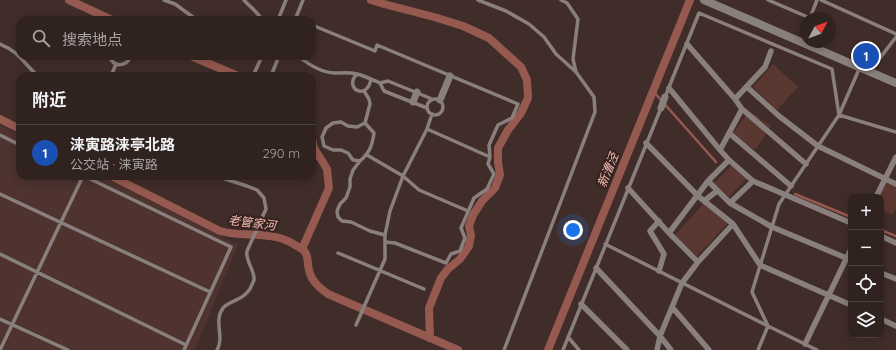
<!DOCTYPE html>
<html lang="zh">
<meta charset="utf-8">
<style>
:root{--surface:#30221f;--page:#382a28;--text:#f1f3f6;--muted:#a8a4a4;--line:#4b3f3d;--accent:#5dceb9}
body{margin:0;font-family:Quicksand,"Noto Sans SC",sans-serif;background:var(--page);color:var(--text)}
.controls{position:absolute;right:12px;bottom:12px;display:grid;overflow:hidden;border-radius:8px;box-shadow:0 2px 10px #0003}
.controls button{width:36px;height:36px;display:grid;place-items:center;padding:0;border:0;border-bottom:1px solid var(--line);background:var(--surface);color:var(--text);font:20px sans-serif}
.compass{position:absolute;left:800px;top:12px;width:36px;height:36px;border-radius:50%;background:var(--surface);box-shadow:0 2px 10px #0003;rotate:49deg}
.you{position:absolute;left:573px;top:230px;width:14px;height:14px;margin:-10px;border:3px solid #fff;border-radius:50%;background:#1a73e8;box-shadow:0 0 0 6px #1a73e833}
.badge{display:grid;place-items:center;width:26px;height:26px;border-radius:50%;background:var(--accent);color:#fff;font-size:13px;font-weight:700}
.pin{position:absolute;translate:-50% -50%;border:2px solid #fff;box-shadow:0 1px 4px #0006}
.list{margin:0;padding:0;list-style:none}
h2{display:flex;justify-content:space-between;align-items:center;height:52px;margin:0;padding:0 16px;font-size:17px}
h2 small{font-size:13px;font-weight:400;color:var(--muted)}
.list li{display:grid;grid-template-columns:26px 1fr auto;gap:12px;align-items:center;box-sizing:border-box;height:56px;padding:0 16px;border-top:1px solid var(--line)}
.list b{display:block;font-size:15px;white-space:nowrap}
.list p{margin:0;font-size:13px;white-space:nowrap;color:var(--muted)}
.list em{font-size:13px;font-style:normal;color:var(--muted)}
.icon{flex:none;width:22px;height:22px;fill:none;stroke:currentColor;stroke-width:2;stroke-linecap:round;stroke-linejoin:round}
.map{position:relative;flex:none;width:896px;height:350px;overflow:hidden}
.search{position:absolute;background:var(--surface);box-shadow:0 2px 10px #0003;left:16px;top:16px;width:300px;height:44px;display:flex;align-items:center;gap:10px;box-sizing:border-box;padding:0 14px;border-radius:12px;color:var(--muted);font-size:15px}
.panel{position:absolute;background:var(--surface);box-shadow:0 2px 10px #0003;left:16px;top:72px;width:300px;height:108px;border-radius:12px}
.map>svg:first-child{display:block}
.built{fill:#4e332f}
.green{fill:#5b3731}
.lines{fill:none;stroke-linecap:round;stroke-linejoin:round}
.stream{stroke:#965950;stroke-width:2.5}
.canal{stroke:#965950;stroke-width:8}
.service{stroke:#897f7d;stroke-width:3.5}
.pedestrian{stroke:#897f7d;stroke-width:5.5}
.minor{stroke:#897f7d;stroke-width:7}
.tertiary{stroke:#897f7d;stroke-width:8}
.labels{text-anchor:middle;stroke-width:4;stroke-linejoin:round;paint-order:stroke}
.water-label{font-size:12px;font-style:italic;fill:#f7beb4;stroke:#352320}
</style>
<div class="map">
<svg width="896" height="350" viewBox="0 0 896 350">
<rect width="100%" height="100%" fill="#402d29"/>
<path class="built" d="M0,125L20,135V176H100L238,245L195,350H0Z"/>
<path class="green" d="M773,64L798,87L777,110L753,87Z
M749,111L771,126L755,150L732,135Z
M734,163L748,177L729,197L714,183Z
M886,181L896,186V208L892,215L881,210V197H878Z
M707,200L730,221L697,256L675,235Z"/>
<g class="lines">
<path class="stream" d="M653,91L716,162
M795,194L851,217
M881,230L896,236"/>
<path class="canal" d="M69,0L112,20
M371,0L384,4L434,17L463,26L489,38L521,67L527,80L528,98L521,113L508,130L498,148V162L500,175L495,188L482,201L473,215L469,226L471,235L469,246L460,259L448,269L441,278L429,308L430,338
M191,56L238,76
M0,119L20,129
M111,176L220,231C245,238 273,230 295,245C299,247 303,249 305,252C309,258 307,264 309,270C311,281 320,288 328,294L458,350
M302,249L329,188L327,169L314,148L312,139
M548,350L690,0"/>
<path class="service" d="M164,0L175,4L197,20
M244,0C250,7 258,12 262,20
M478,0L506,11L529,24L544,37L556,54L576,72
M768,0L810,18L817,0
M821,0L896,34
M278,20L286,0
M295,20L303,0
M312,25L375,51L377,45L518,104L512,118L498,125L489,145L490,157L488,164L494,174L487,189L474,198L461,228L465,238L460,251L451,254L446,263L395,243L385,242
M0,44C20,52 24,64 38,76
M109,56C114,68 126,67 131,56
M298,56C308,64 322,73 335,73C342,73 349,72 357,74C365,76 373,80 380,83L384,91L427,108
M870,71L896,37
M357,74C343,88 367,102 371,79
M111,76L116,64
M253,76L262,56
M271,76L279,56
M380,83L388,81L432,99
M364,91L369,99L370,104L365,123L357,127L348,126L341,122L333,123L326,128L322,137L324,146L333,150H341L348,153L353,160L360,161C370,152 372,146 374,133L365,123
M665,97L699,13L832,69L839,115L896,132
M427 107a8 8 0 1 1 16 0a8 8 0 1 1-16 0Z
M427,129L490,157
M0,135L20,145
M367,155L403,176L419,190L468,211
M360,161L353,170L350,179V187L346,198L340,204L337,211L338,217L342,221L351,222L370,231L385,235
M84,176L231,247L184,350
M216,176L247,186L257,190L264,198L266,209L247,251C245,261 255,270 254,280C253,283 251,286 250,289C247,293 243,297 238,299C233,302 227,303 223,308C213,322 225,336 217,350
M0,194L210,292
M605,244L768,326
M338,253L424,289
M0,254L186,345
M0,319L68,350
M356,325L385,259V235L390,211L403,176L427,129L432,114
M768,326L752,292L779,204L839,115L860,67
M568,337L579,350
M0,350L83,176
M504,350L595,112L594,97L576,72L573,59L578,19L567,3L561,0
M563,350L661,108
M758,350L768,326L817,350"/>
<path class="pedestrian" d="M687,44L735,99
M747,87L779,116L818,146L896,184
M669,88L720,150
M742,109L806,164
M729,133L791,186
M646,143L698,196L733,224
M729,160L753,181
M708,181L730,203
M628,188L669,233
M876,197L896,157
M704,201L717,191
M659,221L650,231L664,254L659,271
M851,223L753,181L730,203L772,227L851,260
M881,236L896,243
M698,262L733,224L760,265L851,305
M596,268L660,336L671,350
M881,273L896,279
M581,304L627,350
M672,307L709,350
M881,319L896,326
M805,344L851,249
M657,350L660,336L682,283L698,262L669,233L708,181L729,160L720,150L742,109L735,99L765,67L771,51"/>
<path class="minor" d="M440,100L450,76
M413,102L417,92
M661,108L665,97"/>
<path class="tertiary" d="M704,0L896,83"/>
</g>
<g class="labels">
<g class="water-label">
<text transform="translate(608 170) rotate(-68)" y="4">新漕泾</text>
<text transform="translate(252 223) rotate(7)" y="4">老管家河</text>
</g>
</g>
</svg>
<div class="controls">
<button>+</button>
<button>−</button>
<button><svg class="icon" aria-label="locate" viewBox="0 0 24 24"><circle cx="12" cy="12" r="6"/><path d="M12 2v4M12 18v4M2 12h4M18 12h4"/></svg></button>
<button><svg class="icon" aria-label="layers" viewBox="0 0 24 24"><path d="M12 4l9 5-9 5-9-5zM3 14l9 5 9-5"/></svg></button>
</div>
<svg class="compass" viewBox="-18 -18 36 36"><path d="M0-13l5 13h-10z" fill="#e53935"/><path d="M0 13l5-13h-10z" fill="#a8a4a4"/></svg>
<div class="you"></div>
<div class="pin badge" style="left:866px;top:56px;background:#1a4fb4">1</div>
<div class="search"><svg class="icon" aria-label="search" viewBox="0 0 24 24"><circle cx="10" cy="10" r="6"/><path d="M15 15l6 6"/></svg>搜索地点</div>
<section class="panel">
<h2>附近<small></small></h2>
<ul class="list">
<li><span class="badge" style="background:#1a4fb4">1</span><div><b>涞寅路涞亭北路</b><p>公交站 · 涞寅路</p></div><em>290 m</em></li>
</ul>
</section>
</div>
